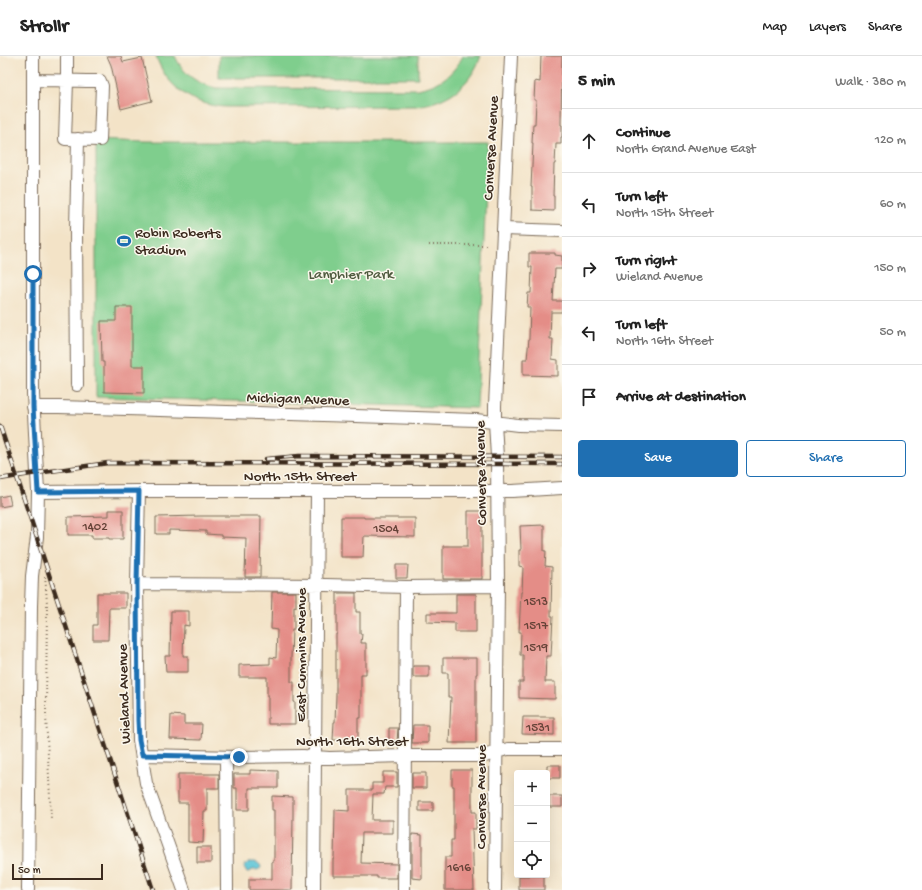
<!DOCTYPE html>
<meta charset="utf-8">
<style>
:root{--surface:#fff;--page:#f2f2f2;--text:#222;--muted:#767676;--line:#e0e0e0;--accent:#1f6fb2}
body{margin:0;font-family:"Gochi Hand",sans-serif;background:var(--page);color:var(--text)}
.controls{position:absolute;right:12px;bottom:12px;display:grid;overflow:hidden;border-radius:4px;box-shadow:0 4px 16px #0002}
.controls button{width:36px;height:36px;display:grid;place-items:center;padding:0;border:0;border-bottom:1px solid var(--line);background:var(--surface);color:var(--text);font:20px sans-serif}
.scale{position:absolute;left:12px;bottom:10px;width:91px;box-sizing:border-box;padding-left:4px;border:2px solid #3b2a1e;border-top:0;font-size:11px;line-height:14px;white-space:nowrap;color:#3b2a1e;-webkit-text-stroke:3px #fbf7ec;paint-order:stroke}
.stop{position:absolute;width:12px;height:12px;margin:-9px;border:3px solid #1f6fb2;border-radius:50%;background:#fff}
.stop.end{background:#1f6fb2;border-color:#fff;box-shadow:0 1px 4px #0008}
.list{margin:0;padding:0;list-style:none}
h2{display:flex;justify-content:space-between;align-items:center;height:52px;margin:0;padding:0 16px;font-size:17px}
h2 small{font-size:13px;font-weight:400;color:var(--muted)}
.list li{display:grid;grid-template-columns:26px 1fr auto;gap:12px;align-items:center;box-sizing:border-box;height:64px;padding:0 16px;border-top:1px solid var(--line)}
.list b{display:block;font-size:15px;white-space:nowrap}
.list p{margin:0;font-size:13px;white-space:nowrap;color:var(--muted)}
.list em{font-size:13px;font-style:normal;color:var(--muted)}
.actions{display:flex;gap:8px;padding:12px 16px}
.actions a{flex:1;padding:9px 0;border:1px solid var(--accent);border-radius:4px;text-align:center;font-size:14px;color:var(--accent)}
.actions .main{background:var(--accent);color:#fff}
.icon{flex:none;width:22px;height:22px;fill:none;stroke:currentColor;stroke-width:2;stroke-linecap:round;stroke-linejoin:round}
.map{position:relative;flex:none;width:562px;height:834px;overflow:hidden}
header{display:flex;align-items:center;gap:24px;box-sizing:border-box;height:56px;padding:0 20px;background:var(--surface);border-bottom:1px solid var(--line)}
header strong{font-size:19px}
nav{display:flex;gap:22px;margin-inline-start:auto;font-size:14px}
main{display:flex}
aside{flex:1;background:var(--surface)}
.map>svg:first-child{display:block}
.green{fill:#7fce8d;stroke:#5d7c56}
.water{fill:#5cc5d7;stroke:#4c787a}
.building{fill:#e48d87}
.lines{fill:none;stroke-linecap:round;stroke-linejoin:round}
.minor-casing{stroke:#7b6b59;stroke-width:14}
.path{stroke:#7b6b59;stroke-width:2;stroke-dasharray:1 3;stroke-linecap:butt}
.minor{stroke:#fff;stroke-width:12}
.rail-casing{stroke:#3b2a1e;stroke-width:4.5}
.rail{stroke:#fbf7ec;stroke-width:3;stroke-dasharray:9;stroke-linecap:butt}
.route{stroke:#1f6fb2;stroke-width:5}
.labels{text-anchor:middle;stroke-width:3;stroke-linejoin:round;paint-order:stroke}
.number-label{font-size:13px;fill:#654338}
.street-label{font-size:15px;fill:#3b2a1e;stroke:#fbf7ec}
.poi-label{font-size:15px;fill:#3b2a1e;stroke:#fbf7ec;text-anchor:start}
.park-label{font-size:15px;fill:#4f5b3f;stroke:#fbf7ec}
</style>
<header>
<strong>Strollr</strong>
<nav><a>Map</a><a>Layers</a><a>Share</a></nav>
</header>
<main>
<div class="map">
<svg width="562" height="834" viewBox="0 0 562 834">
<rect width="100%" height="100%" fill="#fbf7ec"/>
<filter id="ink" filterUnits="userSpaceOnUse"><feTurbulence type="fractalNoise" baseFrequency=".025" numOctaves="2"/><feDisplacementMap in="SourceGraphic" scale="8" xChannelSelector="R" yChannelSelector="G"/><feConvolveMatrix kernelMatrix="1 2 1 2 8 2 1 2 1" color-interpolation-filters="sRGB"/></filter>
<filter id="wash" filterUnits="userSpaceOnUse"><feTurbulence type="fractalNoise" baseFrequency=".012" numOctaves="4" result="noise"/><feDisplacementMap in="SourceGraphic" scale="16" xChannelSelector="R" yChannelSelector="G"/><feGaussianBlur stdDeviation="0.9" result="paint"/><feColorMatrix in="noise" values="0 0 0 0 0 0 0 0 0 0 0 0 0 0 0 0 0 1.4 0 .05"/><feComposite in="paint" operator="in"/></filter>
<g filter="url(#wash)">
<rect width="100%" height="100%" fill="#f3e3c7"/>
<path class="green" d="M156,0H175C184,19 196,27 216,32L417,33C439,29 452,20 463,0H481C470,30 448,46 416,50L226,51C194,50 166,31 156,0Z
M219,0H418V22H219Z
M96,84L146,86H488L477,352L96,341Z"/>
<path class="water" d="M249,806C254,806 259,805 261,811C259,815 257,813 253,814C250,815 250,816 247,816L244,811L245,809Z"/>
<g id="blocks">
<path class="building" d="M107,0H121L123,6L142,2L152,45L121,53L111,9Z
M541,0H562L561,69H562V81H561V88H556L555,108H554L553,140H554V155L532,154V131H531L533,87H532L533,68H535L536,44H534L535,25L540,26Z
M529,197H555V199L562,200V213H555L553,245H562V256H551L550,283H553L552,303L558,304V320L523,319V303H527L529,282L530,251H527L528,237H531L532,211H529Z
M116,251H132V310H144V337L104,336V306H102L101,265H116Z
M9,439L11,449L0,451V441Z
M109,454H123V483H109V482H92V479H68V461L109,460Z
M468,455H482V523H443V490H468Z
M200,460H261L260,521H245L246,482L221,481V479L206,478V475L169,474V478H156V461Z
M341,461H364V462H415V481L364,480L363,501H341Z
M544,469V495H546L545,510L552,511L551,560H553L551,600H546L545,626H555V643L519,642V626H523V599H520L521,576H519L521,536H522L523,511L519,510V494H521L520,470Z
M396,509H408L407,522H396Z
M272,536H296V551L294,550V574H292L291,602V626H294V646H295V668H268V640H267V621H239V609L270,608V601L276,602L277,574L271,573Z
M97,537H126V552H109L108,584H93V569H97Z
M337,537H356V556H360V578H362L361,587H366V618H361V662H358V684H333L334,666H335L336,640V578H337Z
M456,538H476V576H455V567L427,566V557H456Z
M171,555H189V570L184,569L183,600H188V616H166L165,600H170Z
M443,602H477V618H476V687H449L451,641H448V617H443Z
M413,610H429V621H413Z
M171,659L184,660V668H202L201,684L170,683Z
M523,661H554V679L522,678Z
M413,669H428V687H412Z
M389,672H398L397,686H389Z
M547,709H560V722H547Z
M250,714L278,715V732H249V754H237V732H234V718H250Z
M452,714H472V756H476V773H472L474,834H445V801H451V784H454V730H452Z
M383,716H397V731H385L384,738H373L372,764H393V777H362L361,807L397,808V822H377V820H333V803H334L335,754L349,755V734H372V727H383Z
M412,717H426V732H412Z
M178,718H219V732H207V755H204L203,787L188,786V747H178Z
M272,740L293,741V759L292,834H249V823H272V805H274V754H272Z
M549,740H562V751H549Z
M419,746H433V755H419Z
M412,778L422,779V823L412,822Z
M197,791H211V807H197Z
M519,820H544V834H519Z"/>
</g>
</g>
<g filter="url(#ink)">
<use href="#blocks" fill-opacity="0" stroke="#7b6b59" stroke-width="1"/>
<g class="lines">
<defs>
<path id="minor" d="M33,24C55,24 78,25 100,25L102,30L100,84L65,83L67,25V0
M503,173L562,175
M77,329L76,174L78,83
M33,351H59L356,360L476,364L518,369L562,370
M139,435L137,528L139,684L146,727L184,834
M38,436L139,435H512L562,432
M137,528L326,529L406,531L498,530
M142,699L239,701L303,700L329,702L405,700H485L496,696L508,693H562
M226,701L227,834
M28,834L31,550L32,520L37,481L38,436L33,338V0
M314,834L317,435
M404,834L406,531
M495,834L498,530L497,401L495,366V350L511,0"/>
</defs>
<use href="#minor" class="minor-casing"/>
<path class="path" d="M429,189H487
M45,521L46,531L47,548L46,659L51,763"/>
<use href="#minor" class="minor"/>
<defs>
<path id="rail" d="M0,370L153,834
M266,403L299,400L562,401
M0,423L37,417L108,407L562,408"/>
</defs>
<use href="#rail" class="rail-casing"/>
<use href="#rail" class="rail"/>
</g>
</g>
<g class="lines" filter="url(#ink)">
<path class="route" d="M33,218V351L38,436L139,435L137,528L138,664L139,684L142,699L239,701"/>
</g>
<defs>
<symbol id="stadium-bare" viewBox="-9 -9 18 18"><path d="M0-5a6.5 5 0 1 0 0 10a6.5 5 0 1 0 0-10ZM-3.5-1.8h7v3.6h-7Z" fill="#1f6fb2" stroke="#fbf7ec" stroke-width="2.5" paint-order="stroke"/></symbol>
</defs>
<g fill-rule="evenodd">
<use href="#stadium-bare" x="114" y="175" width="20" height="20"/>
</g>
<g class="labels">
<g class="number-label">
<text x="95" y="474">1402</text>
<text x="386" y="476">1504</text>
<text x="536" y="549">1513</text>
<text x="536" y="573">1517</text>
<text x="536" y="595">1519</text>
<text x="538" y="675">1531</text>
<text x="459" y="815">1616</text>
</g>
<g class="street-label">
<text transform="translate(490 92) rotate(-87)" y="5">Converse Avenue</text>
<text transform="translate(298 342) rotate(2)" y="5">Michigan Avenue</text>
<text transform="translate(480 417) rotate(-91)" y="5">Converse Avenue</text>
<text x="300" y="424">North 15th Street</text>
<text transform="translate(300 599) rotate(-90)" y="5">East Cummins Avenue</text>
<text transform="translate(123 638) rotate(-92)" y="5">Wieland Avenue</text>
<text x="352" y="689">North 16th Street</text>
<text transform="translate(480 741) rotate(-90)" y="5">Converse Avenue</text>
</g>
<g class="poi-label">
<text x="135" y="181">Robin Roberts<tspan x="135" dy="17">Stadium</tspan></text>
</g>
<g class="park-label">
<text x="351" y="222">Lanphier Park</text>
</g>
</g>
</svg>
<div class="controls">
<button>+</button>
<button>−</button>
<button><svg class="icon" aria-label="locate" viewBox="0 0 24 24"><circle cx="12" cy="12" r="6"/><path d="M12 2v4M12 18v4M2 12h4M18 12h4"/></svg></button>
</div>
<div class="scale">50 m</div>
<div class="stop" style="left:33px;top:218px"></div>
<div class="stop end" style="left:239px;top:701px"></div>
</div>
<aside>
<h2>5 min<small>Walk · 380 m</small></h2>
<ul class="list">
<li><svg class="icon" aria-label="ahead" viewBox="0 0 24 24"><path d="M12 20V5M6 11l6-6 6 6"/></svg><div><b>Continue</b><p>North Grand Avenue East</p></div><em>120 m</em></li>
<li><svg class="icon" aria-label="left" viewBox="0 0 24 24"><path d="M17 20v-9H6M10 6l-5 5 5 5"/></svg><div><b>Turn left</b><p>North 15th Street</p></div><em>60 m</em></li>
<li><svg class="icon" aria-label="right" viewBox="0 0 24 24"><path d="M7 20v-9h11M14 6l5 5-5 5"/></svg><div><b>Turn right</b><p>Wieland Avenue</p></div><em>150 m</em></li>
<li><svg class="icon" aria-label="left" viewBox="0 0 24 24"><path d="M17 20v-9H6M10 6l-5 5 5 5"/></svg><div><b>Turn left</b><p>North 16th Street</p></div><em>50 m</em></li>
<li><svg class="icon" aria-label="arrive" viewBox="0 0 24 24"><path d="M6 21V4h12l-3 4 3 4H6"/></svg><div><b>Arrive at destination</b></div></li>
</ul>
<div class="actions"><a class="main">Save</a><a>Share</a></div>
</aside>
</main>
